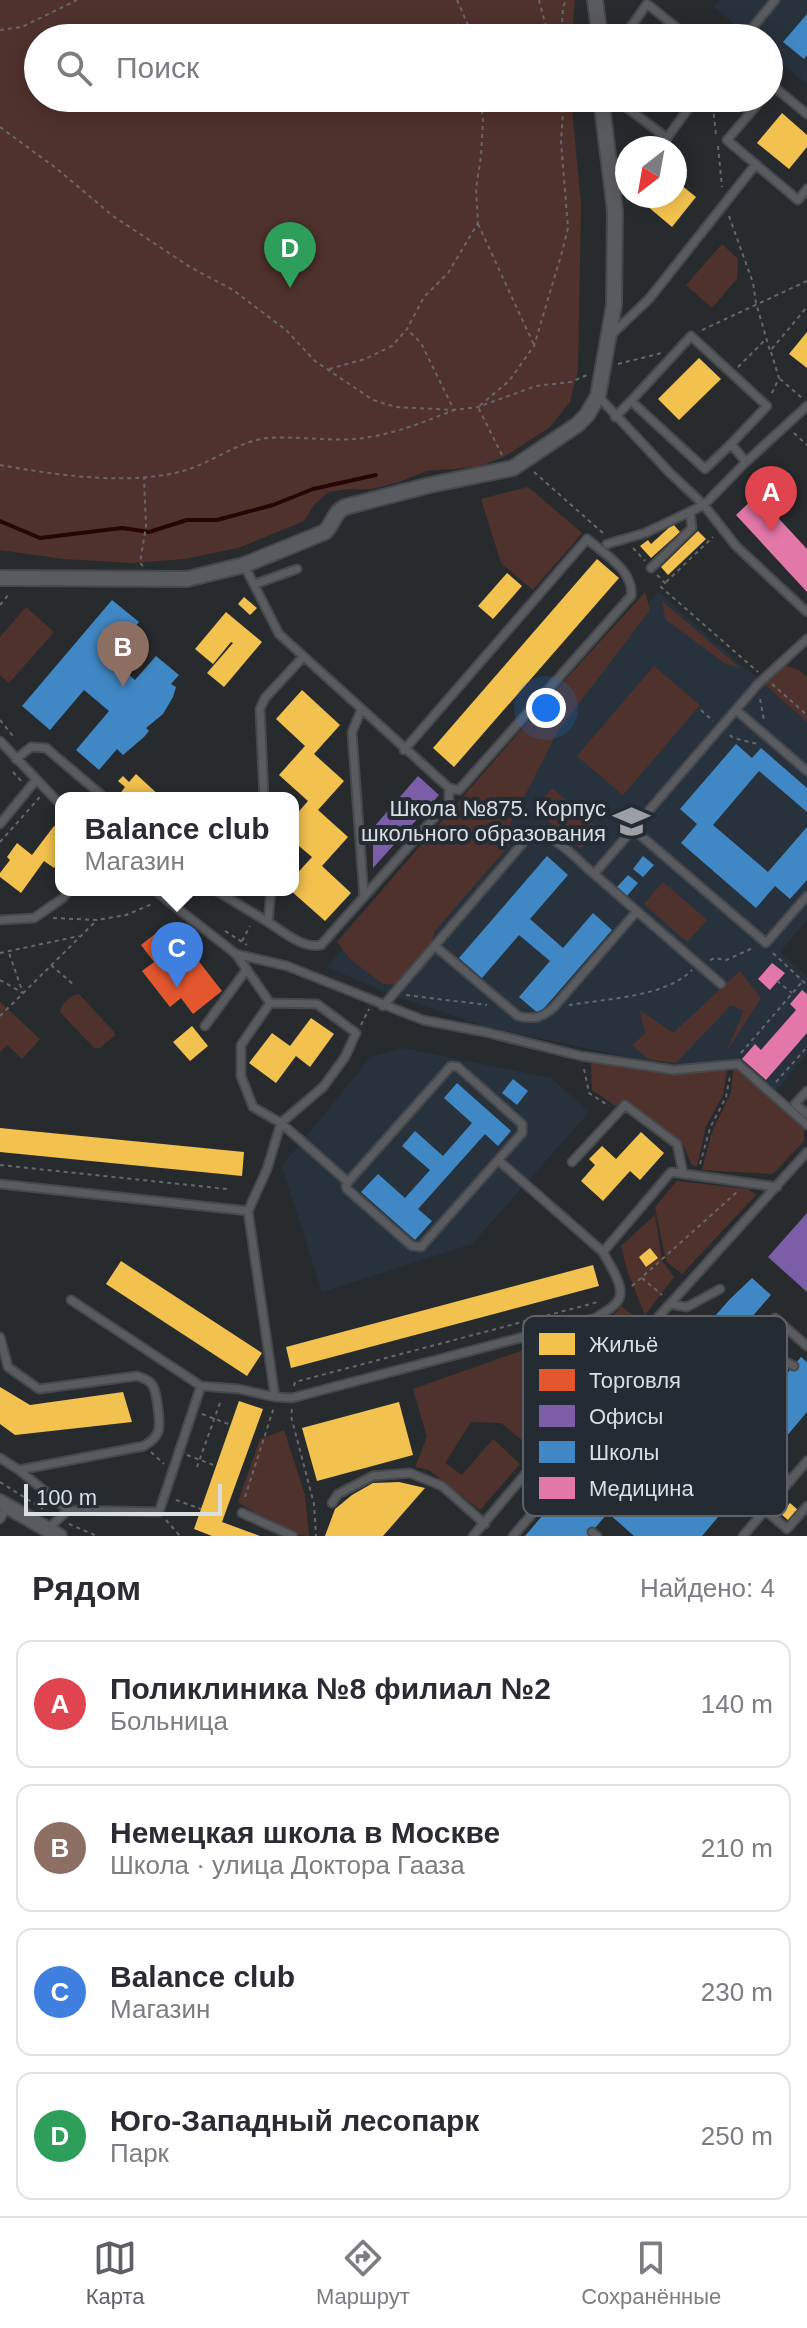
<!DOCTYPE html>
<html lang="ru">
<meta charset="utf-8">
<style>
:root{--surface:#fff;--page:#f7f7f7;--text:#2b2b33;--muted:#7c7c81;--line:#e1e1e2;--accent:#5e6066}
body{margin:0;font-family:Helvetica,sans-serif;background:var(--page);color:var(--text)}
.compass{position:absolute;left:615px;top:136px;width:72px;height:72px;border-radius:50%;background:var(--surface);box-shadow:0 4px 20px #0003;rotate:211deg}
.scale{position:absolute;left:24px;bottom:20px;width:198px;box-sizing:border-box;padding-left:8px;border:4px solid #dadfe3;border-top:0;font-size:22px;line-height:28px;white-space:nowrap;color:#dadfe3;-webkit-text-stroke:6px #242b32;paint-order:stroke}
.you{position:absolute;left:546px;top:708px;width:28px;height:28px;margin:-20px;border:6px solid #fff;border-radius:50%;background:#1a73e8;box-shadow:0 0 0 12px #1a73e833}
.badge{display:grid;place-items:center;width:52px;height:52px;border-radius:50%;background:var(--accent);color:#fff;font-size:26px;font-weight:700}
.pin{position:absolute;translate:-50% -66px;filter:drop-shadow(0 2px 4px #0008)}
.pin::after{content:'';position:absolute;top:42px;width:28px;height:24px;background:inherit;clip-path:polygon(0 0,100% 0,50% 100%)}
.popup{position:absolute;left:55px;top:792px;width:244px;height:104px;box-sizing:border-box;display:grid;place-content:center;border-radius:16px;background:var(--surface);filter:drop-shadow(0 2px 6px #0005);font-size:26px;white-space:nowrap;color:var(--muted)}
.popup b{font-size:30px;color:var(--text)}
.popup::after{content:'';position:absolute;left:50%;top:100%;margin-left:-16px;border:16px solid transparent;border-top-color:var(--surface)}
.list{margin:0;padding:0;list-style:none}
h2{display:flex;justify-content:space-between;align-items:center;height:104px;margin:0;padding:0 32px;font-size:34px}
h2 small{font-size:26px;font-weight:400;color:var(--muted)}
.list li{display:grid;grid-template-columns:52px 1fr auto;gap:24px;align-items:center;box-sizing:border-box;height:128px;margin:0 16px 16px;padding:0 16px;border:2px solid var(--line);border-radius:16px}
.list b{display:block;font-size:30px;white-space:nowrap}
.list p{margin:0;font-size:26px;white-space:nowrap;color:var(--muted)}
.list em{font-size:26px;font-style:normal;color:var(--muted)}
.icon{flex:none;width:44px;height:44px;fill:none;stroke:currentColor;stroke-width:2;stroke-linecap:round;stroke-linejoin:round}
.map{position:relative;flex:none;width:807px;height:1536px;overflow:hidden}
.search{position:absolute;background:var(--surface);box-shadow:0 4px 20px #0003;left:24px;right:24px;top:24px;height:88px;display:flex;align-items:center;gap:20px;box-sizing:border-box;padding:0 28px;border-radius:44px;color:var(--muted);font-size:30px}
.sheet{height:680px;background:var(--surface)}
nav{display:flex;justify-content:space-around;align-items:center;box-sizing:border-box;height:112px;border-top:2px solid var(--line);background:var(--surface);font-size:22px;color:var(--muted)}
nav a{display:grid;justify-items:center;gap:4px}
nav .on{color:var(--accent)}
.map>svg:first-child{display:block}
.built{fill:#28323d}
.green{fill:#50322d}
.homes{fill:#f2c14e}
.shops{fill:#e4572e}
.offices{fill:#7b5ea7}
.schools{fill:#3f88c5;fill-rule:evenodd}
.health{fill:#e377a8}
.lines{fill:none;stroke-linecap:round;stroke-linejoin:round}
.stream{stroke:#270504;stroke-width:4}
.service-casing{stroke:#45484c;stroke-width:11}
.minor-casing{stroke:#45484c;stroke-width:18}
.path{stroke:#65676a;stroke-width:2;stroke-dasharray:4 4;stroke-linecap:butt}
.service{stroke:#595b5e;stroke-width:7}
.minor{stroke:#595b5e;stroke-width:14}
.labels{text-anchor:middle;stroke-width:8;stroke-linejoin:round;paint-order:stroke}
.poi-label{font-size:22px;fill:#dadfe3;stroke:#242b32;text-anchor:end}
.key{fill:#242b32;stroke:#5b6167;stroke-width:2}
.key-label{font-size:22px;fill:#dadfe3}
</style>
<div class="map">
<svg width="807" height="1536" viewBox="0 0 807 1536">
<rect width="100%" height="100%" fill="#282b2e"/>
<path class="built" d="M720,0H807V84L769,53V38H751L714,7Z
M658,592L807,722V920L780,952L807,976V1054L775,1092L739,1060L685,1065L637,1059L487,1027L392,995L327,967Z
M403,1048L551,1078L589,1112L472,1244L322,1292L282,1166L371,1057Z"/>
<path class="green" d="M0,0H575L572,38H38V98H571L581,205L578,370L570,402L550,427L504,457L478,467L427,471L399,482L372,489H349L328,492L314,505L304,521L238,548L184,559L133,563L64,559L0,550Z
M722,244L738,259L737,279L712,308L686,285Z
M528,487L582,533L533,590L501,563L481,499Z
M645,592L650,610L558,731L508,828L511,843L434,932L427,965L406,985L383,984L350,959L337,942L546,701Z
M662,601L740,668L724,663L665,619Z
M26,607L54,632L9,683L0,675V637Z
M785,665L799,670L807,677V722L764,684Z
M654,666L700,705L623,795L577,756Z
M552,788L599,829L581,849L534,809Z
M663,882L707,920L687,942L644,904Z
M740,971L761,998L726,1052L744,1011L731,1005L676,1063L648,1059L632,1045L645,1034L640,1010L673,1033Z
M79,994L114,1032L115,1035L100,1048H94L60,1012C61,1004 70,995 79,994Z
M0,1002L40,1039L22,1059L7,1045L0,1052Z
M591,1059C640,1070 676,1073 727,1070L723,1095L706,1126L697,1167L691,1164L683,1144L625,1099L617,1107L592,1090Z
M733,1069H739L804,1127V1141L773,1174L702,1170L712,1132L731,1093Z
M677,1181L748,1189L756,1195L682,1274L666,1261L655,1207Z
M655,1215L662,1261L674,1277L645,1315L627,1270L621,1246Z
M621,1306L641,1321L534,1450L501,1423L471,1422L445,1463L462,1475L493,1439L520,1464L480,1510L429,1470L415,1467L427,1437L413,1389L611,1319Z
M284,1430L305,1495L309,1536C288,1536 256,1513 238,1502L260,1439Z"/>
<path class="homes" d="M782,113L807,135V147L789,169L757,143Z
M675,180L696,197L672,227L640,200L644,196H675Z
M807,332V368L789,354Z
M699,358L721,379L679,420L658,399Z
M673,524L680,532L651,558L640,546L648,540L651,544Z
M698,531L706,539L668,575L661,567Z
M597,559L619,578L454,767L433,748Z
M507,573L522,586L493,619L478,606Z
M244,597L257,608L250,615L238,604Z
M226,612L262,642L224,687L207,673L233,643L231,642L213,664L195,649Z
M302,690L340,725L314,754L344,781L318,810L348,837L322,866L351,893L325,921L290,890H293V878L312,857L293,841V818L308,801L279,775L305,746L276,719Z
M136,774L162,798H122L119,795L125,787L118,781L123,776L129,782Z
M54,826L61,831V859L54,868L44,861L21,893L0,877V873L10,860L7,857L17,843L32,855Z
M311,1018L334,1034L310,1067L296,1056L276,1083L249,1063L272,1033L290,1046Z
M192,1026L208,1046L190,1061L173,1042Z
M0,1128L244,1152L242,1176L0,1152Z
M641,1132L664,1153L640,1180L630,1171L603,1201L581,1181L595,1165L589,1159L602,1146L616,1159Z
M650,1248L658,1258L646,1267L639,1257Z
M121,1261L262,1353L247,1376L106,1284Z
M593,1265L599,1286L291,1368L286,1347Z
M0,1387L30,1405L123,1392L132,1422L15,1435L0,1424Z
M239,1401L263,1409L222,1522L260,1536H212L194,1529Z
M399,1402L413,1455L317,1481L302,1428Z
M399,1482L425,1488L383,1536H325L335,1509L352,1495L373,1483Z
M790,1503L798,1510L789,1521L781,1514Z"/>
<path class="shops" d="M169,923L222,991L193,1014L181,998L170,1007L142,971L154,962L141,945Z"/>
<path class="offices" d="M418,776L439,795L373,868V828Z
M807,1213V1292L768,1257Z"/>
<path class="schools" d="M807,14V55L804,59L783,42Z
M112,600L139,622L109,658L135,680L156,656L179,675L171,684L176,687L173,697L163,714L146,728L149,731L144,737L123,755L117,749L99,770L76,750L109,711L84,690L50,730L22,706Z
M736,744L752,758L761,748L807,788V812L759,771L713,825L768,872L807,827V880L790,899L775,886L756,908L681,843L697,824L680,809Z
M547,856L568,875L530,919L563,948L593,913L612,930L539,1014L519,997L550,961L519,935L482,978L459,958Z
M643,856L654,865L643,877L633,869Z
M628,875L638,883L627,896L617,887Z
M513,1079L528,1091L517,1105L502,1093Z
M457,1083L511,1131L498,1146L485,1134L418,1209L432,1221L415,1240L361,1192L378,1174L405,1198L430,1170L402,1146L415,1131L443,1156L472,1123L444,1098Z
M752,1278L771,1295L751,1318L760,1325L734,1356L773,1390L801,1357L807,1362V1412L702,1536H634L608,1513L588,1536H525L588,1462L565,1443L596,1407L619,1425L730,1299ZM709,1390L745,1422L715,1454L680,1422ZM658,1452L693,1482L663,1516L628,1485Z"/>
<path class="health" d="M757,495L807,549V592L736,515Z
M772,963L785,973L770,990L758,979Z
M802,990L807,994V1033L766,1080L742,1059L755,1044L761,1050L796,1010L790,1004Z"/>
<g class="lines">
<path class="stream" d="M0,521L40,538L122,528L149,532L187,520H217L273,505L313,489L376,475"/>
<defs>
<path id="service" d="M623,38L647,4L690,38
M744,38L775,0
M769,91L773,86L807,114
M763,98L727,140L798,200L807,189
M601,104L626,107L667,138L696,98
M610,336L649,299L756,164
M598,396L670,473L704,505L746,462L807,406
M615,417L631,401
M731,444L767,406L691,336L631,401L705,469L731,444L746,462
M607,544L645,533L704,505L736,546L807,612
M244,565L279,634L449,788L459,790L631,596C635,572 604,553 587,539L404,750
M651,568L692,528L690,512
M255,584L297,569
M361,710L352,732L364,897
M736,710L807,771
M0,741L61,805
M16,759L31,747L46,748L105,798
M264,798L260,709L265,698L303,657
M0,824L36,780
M633,829L758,684L807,639
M594,874L721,984
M215,890L268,922
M271,890L268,922C282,931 303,949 321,945L449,801V788
M0,920L34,918L63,898L70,890
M435,946L518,1016C533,1020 542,1018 554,1007L637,911
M236,954L287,966L423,1020L485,1032L581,1056L674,1070L738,1064L807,1125
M270,1003L241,1045V1076L253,1107L281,1123L348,1182L451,1066L458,1067L522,1124V1133L421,1247L412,1246L347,1189L346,1186L348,1182
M383,1006L529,836C551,828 578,861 594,874L633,829L766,943L807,896
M205,1026L247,969
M807,1091L795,1104L807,1114
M498,1160L603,1252
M572,1162L625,1105L677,1144L683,1173
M0,1184L248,1211L267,1169L281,1123L323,1087L345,1057L356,1033L317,1004L270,1003L236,954L154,890
M71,1300L201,1386
M671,1304L687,1307L720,1289
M775,1318L807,1346
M0,1337L8,1367L39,1389L137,1376C143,1378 150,1380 153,1386C157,1394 161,1424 158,1432C155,1439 150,1442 144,1446L19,1470
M763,1350L794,1366
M597,1390L621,1408L658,1367L666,1372
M275,1397L292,1398L595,1318C601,1314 612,1309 617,1302C628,1289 609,1265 603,1252L671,1172L777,1187
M699,1400L734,1433
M0,1458L19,1470L68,1510
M766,1460L790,1481
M332,1503L338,1494L373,1476L410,1473L442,1486L485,1524
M765,1510L787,1529L807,1506
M242,1513L293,1536
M0,1519L7,1507
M48,1529L68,1510L159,1512L201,1386L239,1389L275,1397L248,1211
M592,1532L597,1536
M473,1536L651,1325L807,1152
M513,1536L550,1493L557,1500
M743,1536L807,1461"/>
<path id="minor" d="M595,0L600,38
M0,578L187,579L244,565L325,532C333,524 334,512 345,507L430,485L513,468L577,425L587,415L598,396L614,305L615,211L601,98
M0,1502L59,1536"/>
</defs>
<use href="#service" class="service-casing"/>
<use href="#minor" class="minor-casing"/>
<path class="path" d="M457,0L471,32L472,38
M539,0L545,23L552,38
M0,30L22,27L77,0
M561,38L563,7L566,0
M712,98L716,135
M0,127L56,168L113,216L190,267L233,290L286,330L315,361L373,400L396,407L454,410L478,407L536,386L571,382L589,374
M718,146L722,187
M729,216L753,283L756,303L770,351L807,307
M478,224L534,345
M702,330L807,281
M771,352L779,378L771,395
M618,364L662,353
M738,367L765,340
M329,369L365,359L392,346L407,329L424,297L448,273L478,223L476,188L481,156L483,119L480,98
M780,379L802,398
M794,433L807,445
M502,455L478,407L509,381L534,346L562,252L568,228L561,142L564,98
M0,465C56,475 127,486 183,471C210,464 238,441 268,438C296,436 326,441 354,439C389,436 422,423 454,410L421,343L407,329
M534,472L604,534
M633,548L645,561
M143,566L140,563L146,526L144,478
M657,575L665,583L661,587L758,672
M666,582L713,537
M0,605L9,594
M772,684L807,715
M760,699L764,720
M701,710L713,721
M0,720L13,736
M730,735L733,738L758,744
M13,772L22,782
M0,842L39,798L35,795
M53,918L97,920L126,915L152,904
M225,931L247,945
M242,941L250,926
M0,953L79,936
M773,953L807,985
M710,960L715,958L726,960L753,948
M51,965L74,985
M0,980L23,993L9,953
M777,981L792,993
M406,995L487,1005
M569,1005C604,999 666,997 692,970
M0,1016L97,920
M361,1025L369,1009
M741,1053L802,982
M584,1069L589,1093L609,1106
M776,1082L807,1047
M700,1164L710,1128L726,1097L730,1076
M0,1165L227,1189
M642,1278L662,1295
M632,1286L737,1192
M294,1386L295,1382L598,1302
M292,1409L291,1416L314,1504L316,1536
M202,1414L231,1425
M696,1437L710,1423
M151,1452L164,1464
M187,1455L216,1466
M197,1467L221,1400
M0,1482L43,1509
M245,1497L274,1407
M176,1500L201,1509
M166,1520L180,1536
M69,1524L97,1536"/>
<use href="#service" class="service"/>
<use href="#minor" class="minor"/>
</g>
<defs>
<symbol id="school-bare" viewBox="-9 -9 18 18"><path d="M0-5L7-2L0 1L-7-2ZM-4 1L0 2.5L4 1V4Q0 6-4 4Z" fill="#9ca0a4" stroke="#242b32" stroke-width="2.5" paint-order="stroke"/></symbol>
</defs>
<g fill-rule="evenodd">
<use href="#school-bare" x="606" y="796" width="51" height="51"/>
</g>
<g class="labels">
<g class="poi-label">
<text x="606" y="816">Школа №875. Корпус<tspan x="606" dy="25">школьного образования</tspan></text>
</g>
</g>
<rect x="523" y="1316" width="264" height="200" rx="12" class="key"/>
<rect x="539" y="1333" width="36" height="22" fill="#f2c14e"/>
<rect x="539" y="1369" width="36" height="22" fill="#e4572e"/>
<rect x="539" y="1405" width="36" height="22" fill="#7b5ea7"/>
<rect x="539" y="1441" width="36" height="22" fill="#3f88c5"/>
<rect x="539" y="1477" width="36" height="22" fill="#e377a8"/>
<g class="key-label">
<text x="589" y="1352">Жильё</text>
<text x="589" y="1388">Торговля</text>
<text x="589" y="1424">Офисы</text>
<text x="589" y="1460">Школы</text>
<text x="589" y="1496">Медицина</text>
</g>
</svg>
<svg class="compass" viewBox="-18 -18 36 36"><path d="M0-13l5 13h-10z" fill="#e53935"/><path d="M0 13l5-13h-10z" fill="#7c7c81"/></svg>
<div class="scale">100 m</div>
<div class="you"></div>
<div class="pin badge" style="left:771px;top:532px;background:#e0444e">A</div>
<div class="pin badge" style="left:123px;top:687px;background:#8d6e63">B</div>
<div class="pin badge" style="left:177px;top:988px;background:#3f7fe0">C</div>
<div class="popup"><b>Balance club</b>Магазин</div>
<div class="pin badge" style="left:290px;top:288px;background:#2e9e5b">D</div>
<div class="search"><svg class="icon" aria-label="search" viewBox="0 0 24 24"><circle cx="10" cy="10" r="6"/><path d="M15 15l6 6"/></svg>Поиск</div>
</div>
<section class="sheet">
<h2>Рядом<small>Найдено: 4</small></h2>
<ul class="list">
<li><span class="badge" style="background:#e0444e">A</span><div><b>Поликлиника №8 филиал №2</b><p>Больница</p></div><em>140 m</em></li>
<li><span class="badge" style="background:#8d6e63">B</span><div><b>Немецкая школа в Москве</b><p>Школа · улица Доктора Гааза</p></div><em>210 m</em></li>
<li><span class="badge" style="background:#3f7fe0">C</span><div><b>Balance club</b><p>Магазин</p></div><em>230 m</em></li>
<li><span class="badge" style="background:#2e9e5b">D</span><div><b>Юго-Западный лесопарк</b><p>Парк</p></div><em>250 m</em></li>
</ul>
</section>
<nav>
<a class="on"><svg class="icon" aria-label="map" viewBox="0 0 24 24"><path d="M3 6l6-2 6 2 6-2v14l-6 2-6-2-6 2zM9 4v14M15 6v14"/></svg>Карта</a>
<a><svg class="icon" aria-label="directions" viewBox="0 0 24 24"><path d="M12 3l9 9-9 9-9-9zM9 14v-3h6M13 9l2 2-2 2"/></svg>Маршрут</a>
<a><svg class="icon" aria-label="saved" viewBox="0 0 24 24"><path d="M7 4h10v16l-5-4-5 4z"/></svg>Сохранённые</a>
</nav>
